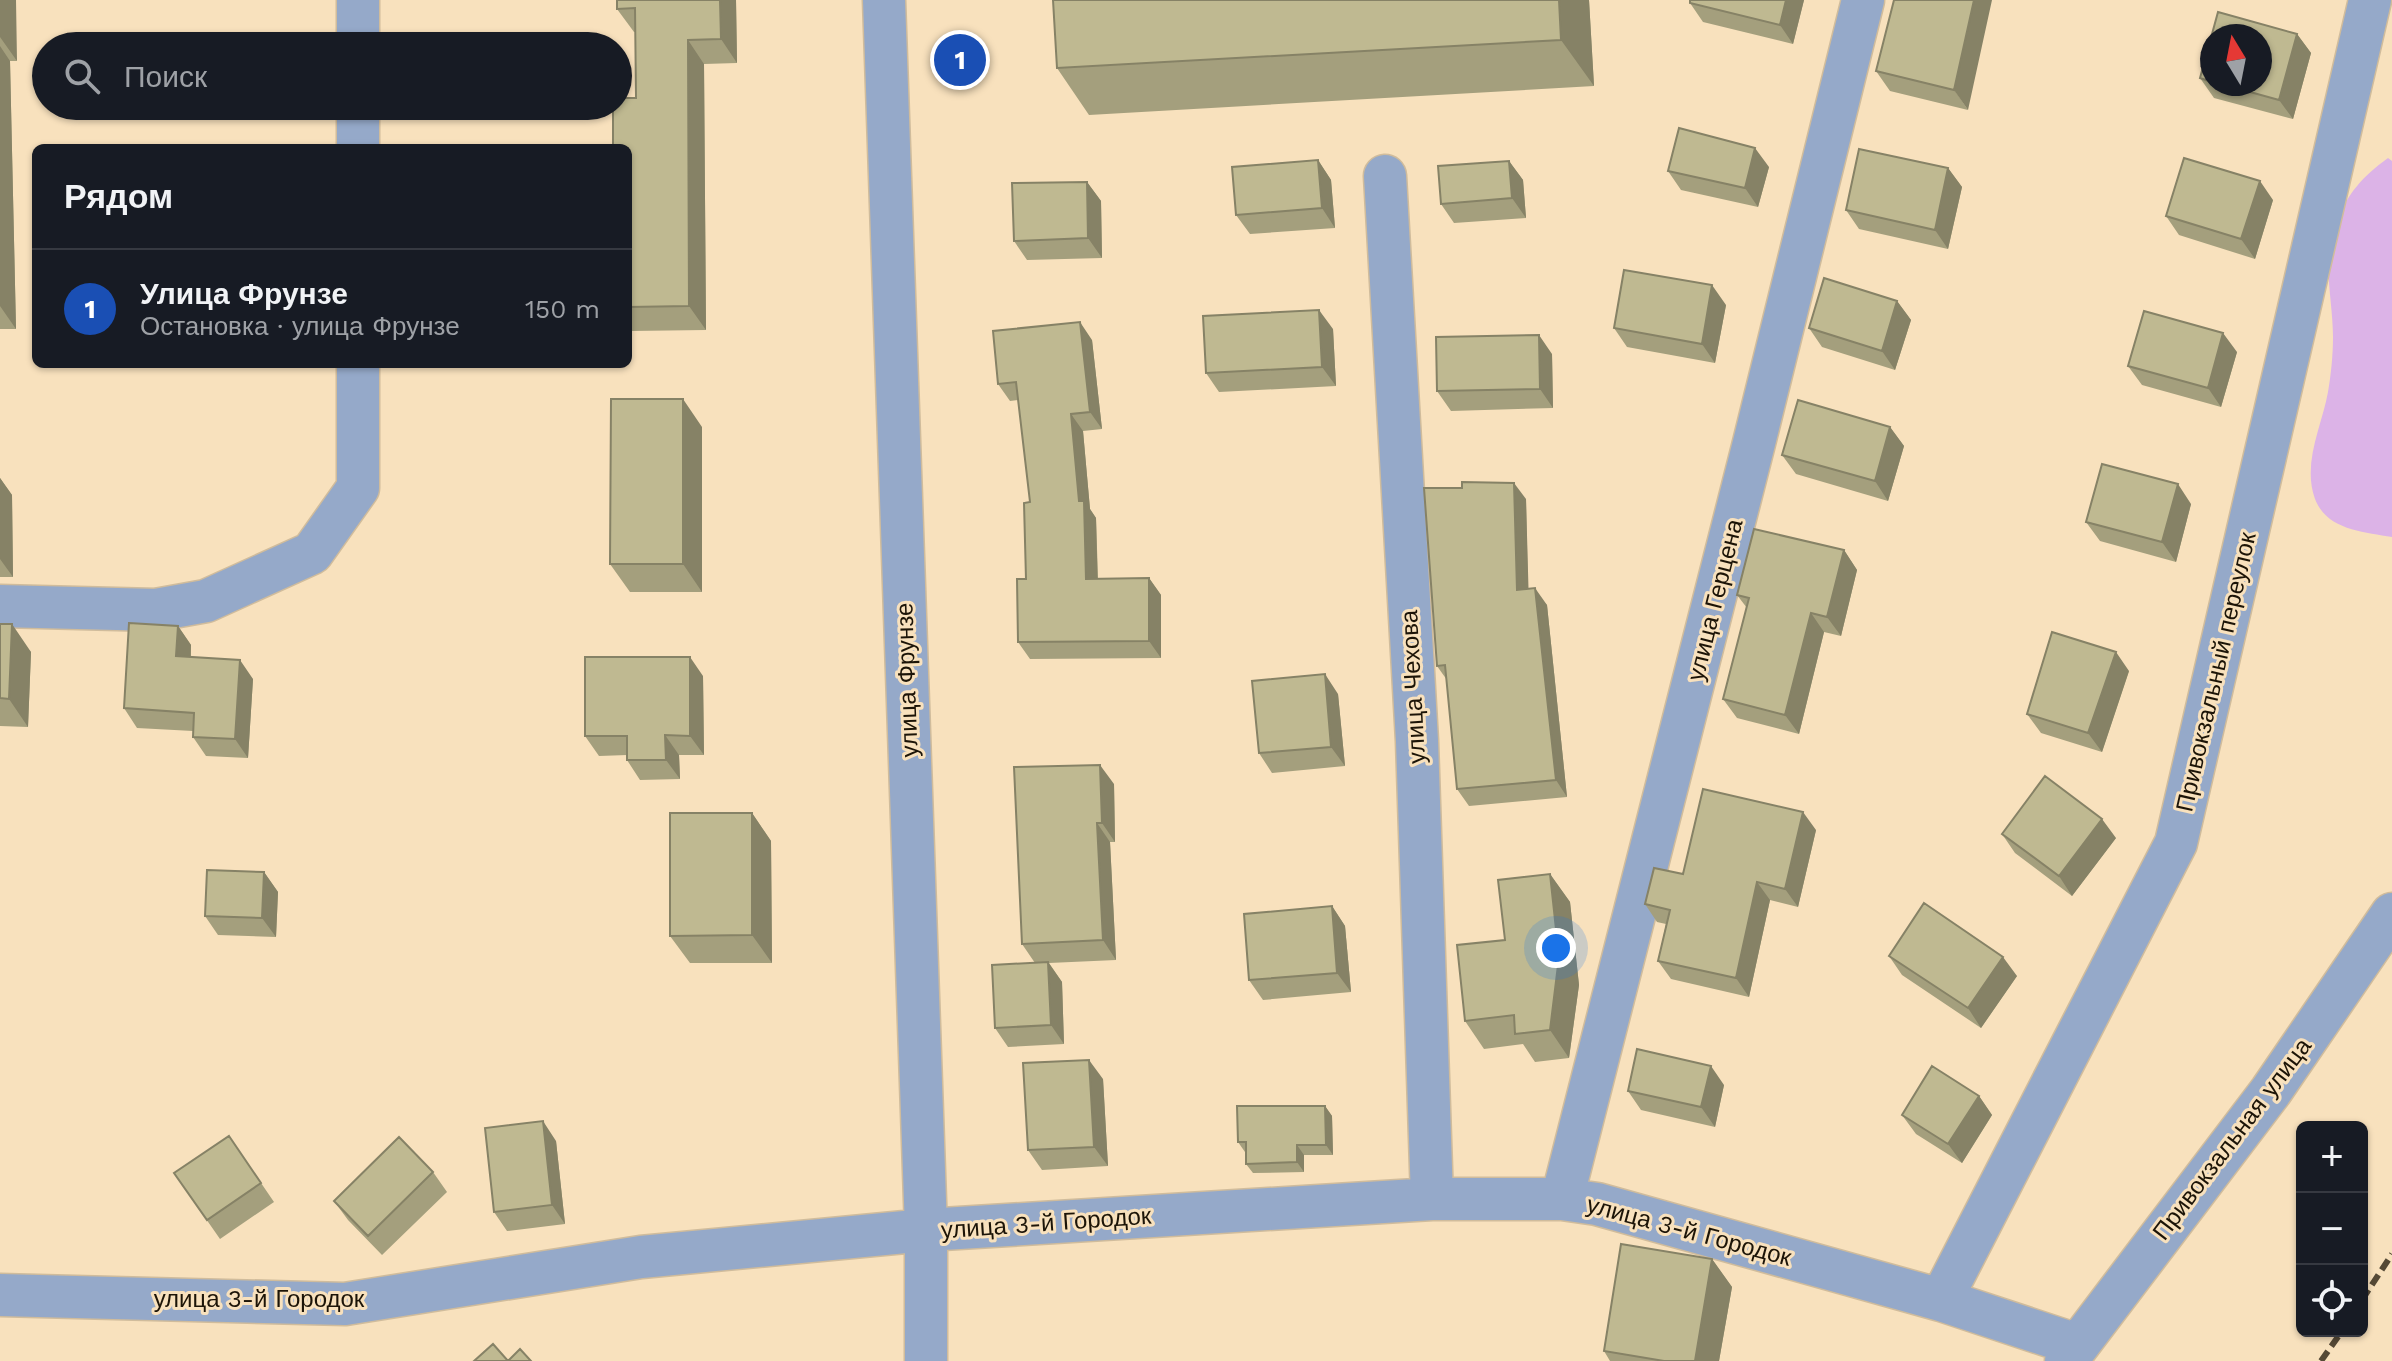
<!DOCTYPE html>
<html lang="ru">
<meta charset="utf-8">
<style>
:root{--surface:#171b24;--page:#20242c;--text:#f1f3f6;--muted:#9ea1a6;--line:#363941;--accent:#8c9099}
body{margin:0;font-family:"Work Sans",sans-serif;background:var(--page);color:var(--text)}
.controls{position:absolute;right:24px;bottom:24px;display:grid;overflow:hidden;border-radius:12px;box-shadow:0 2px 6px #0004}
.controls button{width:72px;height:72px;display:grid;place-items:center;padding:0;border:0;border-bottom:2px solid var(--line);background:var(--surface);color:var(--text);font:40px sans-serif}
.compass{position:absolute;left:2200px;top:24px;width:72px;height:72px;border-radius:50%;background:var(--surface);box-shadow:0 2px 6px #0004;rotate:350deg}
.you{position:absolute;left:1556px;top:948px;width:28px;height:28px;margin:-20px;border:6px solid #fff;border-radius:50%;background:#1a73e8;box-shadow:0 0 0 12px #1a73e833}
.badge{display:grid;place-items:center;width:52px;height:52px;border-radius:50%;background:var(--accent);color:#fff;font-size:26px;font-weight:700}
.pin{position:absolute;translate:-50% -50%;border:4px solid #fff;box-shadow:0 2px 8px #0006}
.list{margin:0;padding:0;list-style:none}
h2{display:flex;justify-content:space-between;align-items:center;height:104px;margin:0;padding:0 32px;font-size:34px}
h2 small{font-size:26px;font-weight:400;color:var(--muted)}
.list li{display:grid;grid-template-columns:52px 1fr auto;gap:24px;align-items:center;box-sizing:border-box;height:120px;padding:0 32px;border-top:2px solid var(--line)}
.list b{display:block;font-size:30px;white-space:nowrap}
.list p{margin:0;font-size:26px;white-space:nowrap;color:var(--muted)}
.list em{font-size:26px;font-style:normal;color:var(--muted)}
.icon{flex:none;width:44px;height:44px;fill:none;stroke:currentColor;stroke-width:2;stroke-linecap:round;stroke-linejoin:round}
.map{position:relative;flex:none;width:2392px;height:1361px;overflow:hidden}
.search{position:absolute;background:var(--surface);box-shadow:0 2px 6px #0004;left:32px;top:32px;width:600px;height:88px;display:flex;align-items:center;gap:20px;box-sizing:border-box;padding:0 28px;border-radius:44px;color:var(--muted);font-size:30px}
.panel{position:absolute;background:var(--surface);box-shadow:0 2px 6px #0004;left:32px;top:144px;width:600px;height:224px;border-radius:12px}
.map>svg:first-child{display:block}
.green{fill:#dcb3e7}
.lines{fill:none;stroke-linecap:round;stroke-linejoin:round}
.minor-casing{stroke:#d0bc9c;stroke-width:45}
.minor{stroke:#95a9c9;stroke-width:42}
.rail{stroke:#554936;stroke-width:6;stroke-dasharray:12 6;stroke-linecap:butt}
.wall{fill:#a49f7d;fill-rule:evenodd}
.shaded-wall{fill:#868266}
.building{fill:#bfb991;stroke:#868266;stroke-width:2}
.labels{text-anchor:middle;stroke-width:6;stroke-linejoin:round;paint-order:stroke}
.street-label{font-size:24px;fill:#1c1407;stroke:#f8e1bd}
</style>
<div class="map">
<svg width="2392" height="1361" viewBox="0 0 2392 1361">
<rect width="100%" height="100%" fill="#f8e1bd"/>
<path class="green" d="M2388,158L2392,161V537C2363,532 2327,530 2315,499C2302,463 2322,426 2328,392C2331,375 2333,355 2333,337C2333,299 2321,260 2336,223C2347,194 2363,176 2388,158Z"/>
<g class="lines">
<defs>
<path id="minor" d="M884,0L926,1230V1361
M358,46V0
M358,148V106
M1385,176L1417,741L1432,1199
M0,606L156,610L206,601L312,553L358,488V364
M1562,1199L1754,443L1863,0
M0,1295L345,1304L641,1257L926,1230L1432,1199H1562L1597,1204L1941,1300L2077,1345
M1941,1300L2176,843L2370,0
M2066,1361L2271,1091L2392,914"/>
</defs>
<use href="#minor" class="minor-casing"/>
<use href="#minor" class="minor"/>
<path class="rail" d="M2362,1300L2392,1254
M2321,1361L2342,1331"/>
</g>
<path class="wall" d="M0,0L17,61H10L16,329H0Z
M617,0H736L737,63L704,64L706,330L630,331L628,327V148L636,98L635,32H634L617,9Z
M1053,0H1589L1594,86L1089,115L1057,68Z
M1804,0L1793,44L1703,22L1690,3Z
M1894,0L1968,110L1890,91L1876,71Z
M2218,12L2297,34L2311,53L2293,119L2214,98L2200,78ZM2212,36H2260V84H2212Z
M1318,160L1331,180L1335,228L1250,234L1236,215Z
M1509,161L1523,180L1526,218L1454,223L1441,204Z
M1769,167L1758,207L1681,190L1668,171Z
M1948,168L1962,187L1948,249L1859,229L1846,210Z
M1087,182L1101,201L1102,258L1027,260L1014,241Z
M2273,200L2255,259L2179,235L2166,216Z
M1897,301L1911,320L1895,370L1822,347L1809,328Z
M1726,305L1715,363L1627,347L1614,328Z
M1333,329L1336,386L1219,392L1206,373Z
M1092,340L1102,429L1083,431L1090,509L1096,518L1098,578H1149L1161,595V658L1030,659L1018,642L1026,579L1030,502L1018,400L1010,401L998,384Z
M2237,352L2221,407L2142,385L2128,366Z
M1552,354L1553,408L1451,411L1437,391Z
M702,427V592H630L610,564Z
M1890,427L1904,446L1888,501L1796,474L1782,455Z
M0,478L12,495L13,577H0Z
M1526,499L1528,589L1547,605L1567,797L1469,806L1457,789L1447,680L1437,666Z
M2191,504L2176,562L2100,541L2086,522Z
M1844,550L1857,570L1841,636L1824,632L1799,734L1737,718L1723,699L1747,608L1737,595Z
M0,624L31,652L28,727L0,726Z
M178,626L191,645V657L253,679L248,758L206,756L193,737V731L137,728L124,708Z
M2129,671L2102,752L2041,733L2027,714Z
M703,676L704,755H679L680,779L640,780L627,760V755L599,756L585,736Z
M1338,694L1345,766L1272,773L1259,753Z
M1114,784L1115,842H1110L1116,960L1049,963L1062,982L1064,1044L1008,1047L995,1028L1035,963L1022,944Z
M752,813L771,841L772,963H690L670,936Z
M1816,830L1798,907L1770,900L1749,997L1671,979L1658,961L1666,924L1657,922L1645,904L1683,874Z
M2002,834L2116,838L2072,896L2015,853Z
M264,872L278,892L276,937L218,935L205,916Z
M1550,874L1570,902L1579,985L1569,1058L1535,1062L1523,1044L1484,1049L1465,1021L1505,940Z
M1332,906L1345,926L1351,992L1263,1000L1249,980Z
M1889,956L2017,976L1981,1028L1902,975Z
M1103,1079L1108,1166L1042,1170L1028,1150Z
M1724,1085L1715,1127L1641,1110L1628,1091Z
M1979,1096L1992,1115L1962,1163L1916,1134L1902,1115Z
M1325,1106L1332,1116L1333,1155H1304V1172L1253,1173L1246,1164V1152H1245L1238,1142Z
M229,1136L274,1202L220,1239L174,1173Z
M556,1141L565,1224L507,1231L494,1212Z
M433,1172L447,1192L382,1255L348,1220L334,1201Z
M1712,1259L1732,1287L1719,1361H1610L1604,1351Z"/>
<path class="shaded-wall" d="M0,0H16L17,61L0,37Z
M720,0H736L737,63L721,39Z
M1559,0H1589L1594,86L1561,40Z
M1786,0H1804L1793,44L1780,25Z
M1974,0H1992L1968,110L1954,90Z
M2297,34L2311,53L2293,119L2279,100Z
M688,40L704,64L706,330L689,306Z
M0,46L10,61L16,329L0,306Z
M1755,148L1769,167L1758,207L1745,188Z
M1318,160L1331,180L1335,228L1322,208Z
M1509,161L1523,180L1526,218L1512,198Z
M1948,168L1962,187L1948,249L1935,230Z
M2260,181L2273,200L2255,259L2241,239Z
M1087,182L1101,201L1102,258L1088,238Z
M1712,285L1726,305L1715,363L1702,344Z
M1897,301L1911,320L1895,370L1882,351Z
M1319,310L1333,329L1336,386L1322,367Z
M1080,322L1092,340L1102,429L1090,412Z
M2223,333L2237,352L2221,407L2208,388Z
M1539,335L1552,354L1553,408L1540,389Z
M683,399L702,427V592L683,564Z
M1071,414L1083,431L1090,509L1096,518L1098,596L1086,579Z
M1890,427L1904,446L1888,501L1875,481Z
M0,478L12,495L13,577L0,559Z
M1514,483L1526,499L1529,607L1517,590Z
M2178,484L2191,504L2176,562L2162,542Z
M1844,550L1857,570L1841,636L1827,617Z
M1149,578L1161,595V658L1149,641Z
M1535,588L1547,605L1567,797L1556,780Z
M1811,613L1824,632L1799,734L1785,715Z
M12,624L31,652L28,727L9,699Z
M178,626L191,645L190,675L176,656Z
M2116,652L2129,671L2102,752L2088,733Z
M690,657L703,676L704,755L690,736Z
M240,660L253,679L248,758L235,739Z
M1325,674L1338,694L1345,766L1331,747Z
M665,735L679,755L680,779L666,760Z
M1100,765L1114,784L1115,842L1102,823Z
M1803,812L1816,830L1798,907L1785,889Z
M752,813L771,841L772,963L752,935Z
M2102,819L2116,838L2072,896L2059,876Z
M1097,823L1110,842L1116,960L1103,940Z
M264,872L278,892L276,937L262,918Z
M1550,874L1570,902L1579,985L1569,1058L1550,1030Z
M1757,882L1770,900L1749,997L1736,978Z
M1332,906L1345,926L1351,992L1337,973Z
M2003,957L2017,976L1981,1028L1968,1008Z
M1048,962L1062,982L1064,1044L1051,1025Z
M1089,1060L1103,1079L1108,1166L1094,1147Z
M1711,1066L1724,1085L1715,1127L1701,1107Z
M1979,1096L1992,1115L1962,1163L1948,1144Z
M1325,1106L1332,1116L1333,1155L1326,1145Z
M543,1121L556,1141L565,1224L552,1205Z
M1297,1145L1304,1155V1172L1297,1162Z
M1712,1259L1732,1287L1719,1361H1695Z"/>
<path class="building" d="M617,0H720L721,39L688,40L689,306L628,307V148H613V106H618V98H636L635,8L617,9Z
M1053,0H1559L1561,40L1057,68Z
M1690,0H1786L1780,25L1690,3Z
M1894,0H1974L1954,90L1876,71Z
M2218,12L2297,34L2279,100L2221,84H2260V36H2212V82L2200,78Z
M1679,128L1755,148L1745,188L1668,171Z
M1859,149L1948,168L1935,230L1846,210Z
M2184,158L2260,181L2241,239L2166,216Z
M1318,160L1322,208L1236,215L1232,167Z
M1509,161L1512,198L1441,204L1438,166Z
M1087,182L1088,238L1014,241L1012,183Z
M1624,270L1712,285L1702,344L1614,328Z
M1824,278L1897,301L1882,351L1809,328Z
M1319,310L1322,367L1206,373L1203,316Z
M2144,311L2223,333L2208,388L2128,366Z
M1080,322L1090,412L1071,414L1079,501H1084L1086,579L1149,578V641L1018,642L1017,579H1026L1024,503L1030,502L1016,382L998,384L993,331Z
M1539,335L1540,389L1437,391L1436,337Z
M611,399H683V564H610Z
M1798,400L1890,427L1875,481L1782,455Z
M2102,464L2178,484L2162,542L2086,522Z
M1462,482L1514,483L1517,590L1535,588L1556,780L1457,789L1445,665L1437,666L1424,488H1462Z
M1754,529L1844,550L1827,617L1811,613L1785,715L1723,699L1749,598L1737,595Z
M129,623L178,626L176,656L240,660L235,739L193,737L194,713L124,708Z
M0,624H12L9,699L0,698Z
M2052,632L2116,652L2088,733L2027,714Z
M585,657H690V736L665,735L666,760H627V736H585Z
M1325,674L1331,747L1259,753L1252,681Z
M1100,765L1102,823H1097L1103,940L1022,944L1014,767Z
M2045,776L2102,819L2059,876L2002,834Z
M1703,789L1803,812L1785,889L1757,882L1736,978L1658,961L1670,910L1645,904L1654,868L1683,874Z
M670,813H752V935L670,936Z
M207,870L264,872L262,918L205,916Z
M1550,874L1559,957L1550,1030L1515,1034L1514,1015L1465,1021L1457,945L1505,940L1498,880Z
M1924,903L2003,957L1968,1008L1889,956Z
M1332,906L1337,973L1249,980L1244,914Z
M1048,962L1051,1025L995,1028L992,965Z
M1637,1049L1711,1066L1701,1107L1628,1091Z
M1089,1060L1094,1147L1028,1150L1023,1063Z
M1932,1066L1979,1096L1948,1144L1902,1115Z
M1237,1106H1325L1326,1145H1297V1162L1246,1164V1142H1238Z
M543,1121L552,1205L494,1212L485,1128Z
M229,1136L261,1183L207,1220L174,1173Z
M399,1137L433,1172L368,1236L334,1201Z
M1621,1244L1712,1259L1695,1361H1664L1604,1351Z
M493,1344L508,1361L520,1349L531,1361H474Z"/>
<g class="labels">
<g class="street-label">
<text transform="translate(1715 600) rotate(-76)" y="8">улица Герцена</text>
<text transform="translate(2216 672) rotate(-77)" y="8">Привокзальный переулок</text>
<text transform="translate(907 680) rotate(-92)" y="8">улица Фрунзе</text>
<text transform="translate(1413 687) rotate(-93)" y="8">улица Чехова</text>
<text transform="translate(2232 1139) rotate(-53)" y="8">Привокзальная улица</text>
<text transform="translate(1046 1223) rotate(-4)" y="8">улица 3-й Городок</text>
<text transform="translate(1689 1231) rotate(15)" y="8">улица 3-й Городок</text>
<text x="259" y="1307">улица 3-й Городок</text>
</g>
</g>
</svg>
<div class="controls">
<button>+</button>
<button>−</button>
<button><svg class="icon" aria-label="locate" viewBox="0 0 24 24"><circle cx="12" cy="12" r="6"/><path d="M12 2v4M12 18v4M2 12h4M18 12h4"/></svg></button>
</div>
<svg class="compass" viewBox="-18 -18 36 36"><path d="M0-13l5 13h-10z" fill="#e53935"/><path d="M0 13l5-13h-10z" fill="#9ea1a6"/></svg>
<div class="you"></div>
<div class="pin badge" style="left:960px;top:60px;background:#1a4fb4">1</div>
<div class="search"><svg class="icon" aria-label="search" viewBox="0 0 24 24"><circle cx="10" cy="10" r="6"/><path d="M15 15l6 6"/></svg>Поиск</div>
<section class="panel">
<h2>Рядом<small></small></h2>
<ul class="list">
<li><span class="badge" style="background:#1a4fb4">1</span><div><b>Улица Фрунзе</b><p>Остановка · улица Фрунзе</p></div><em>150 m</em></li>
</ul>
</section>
</div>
